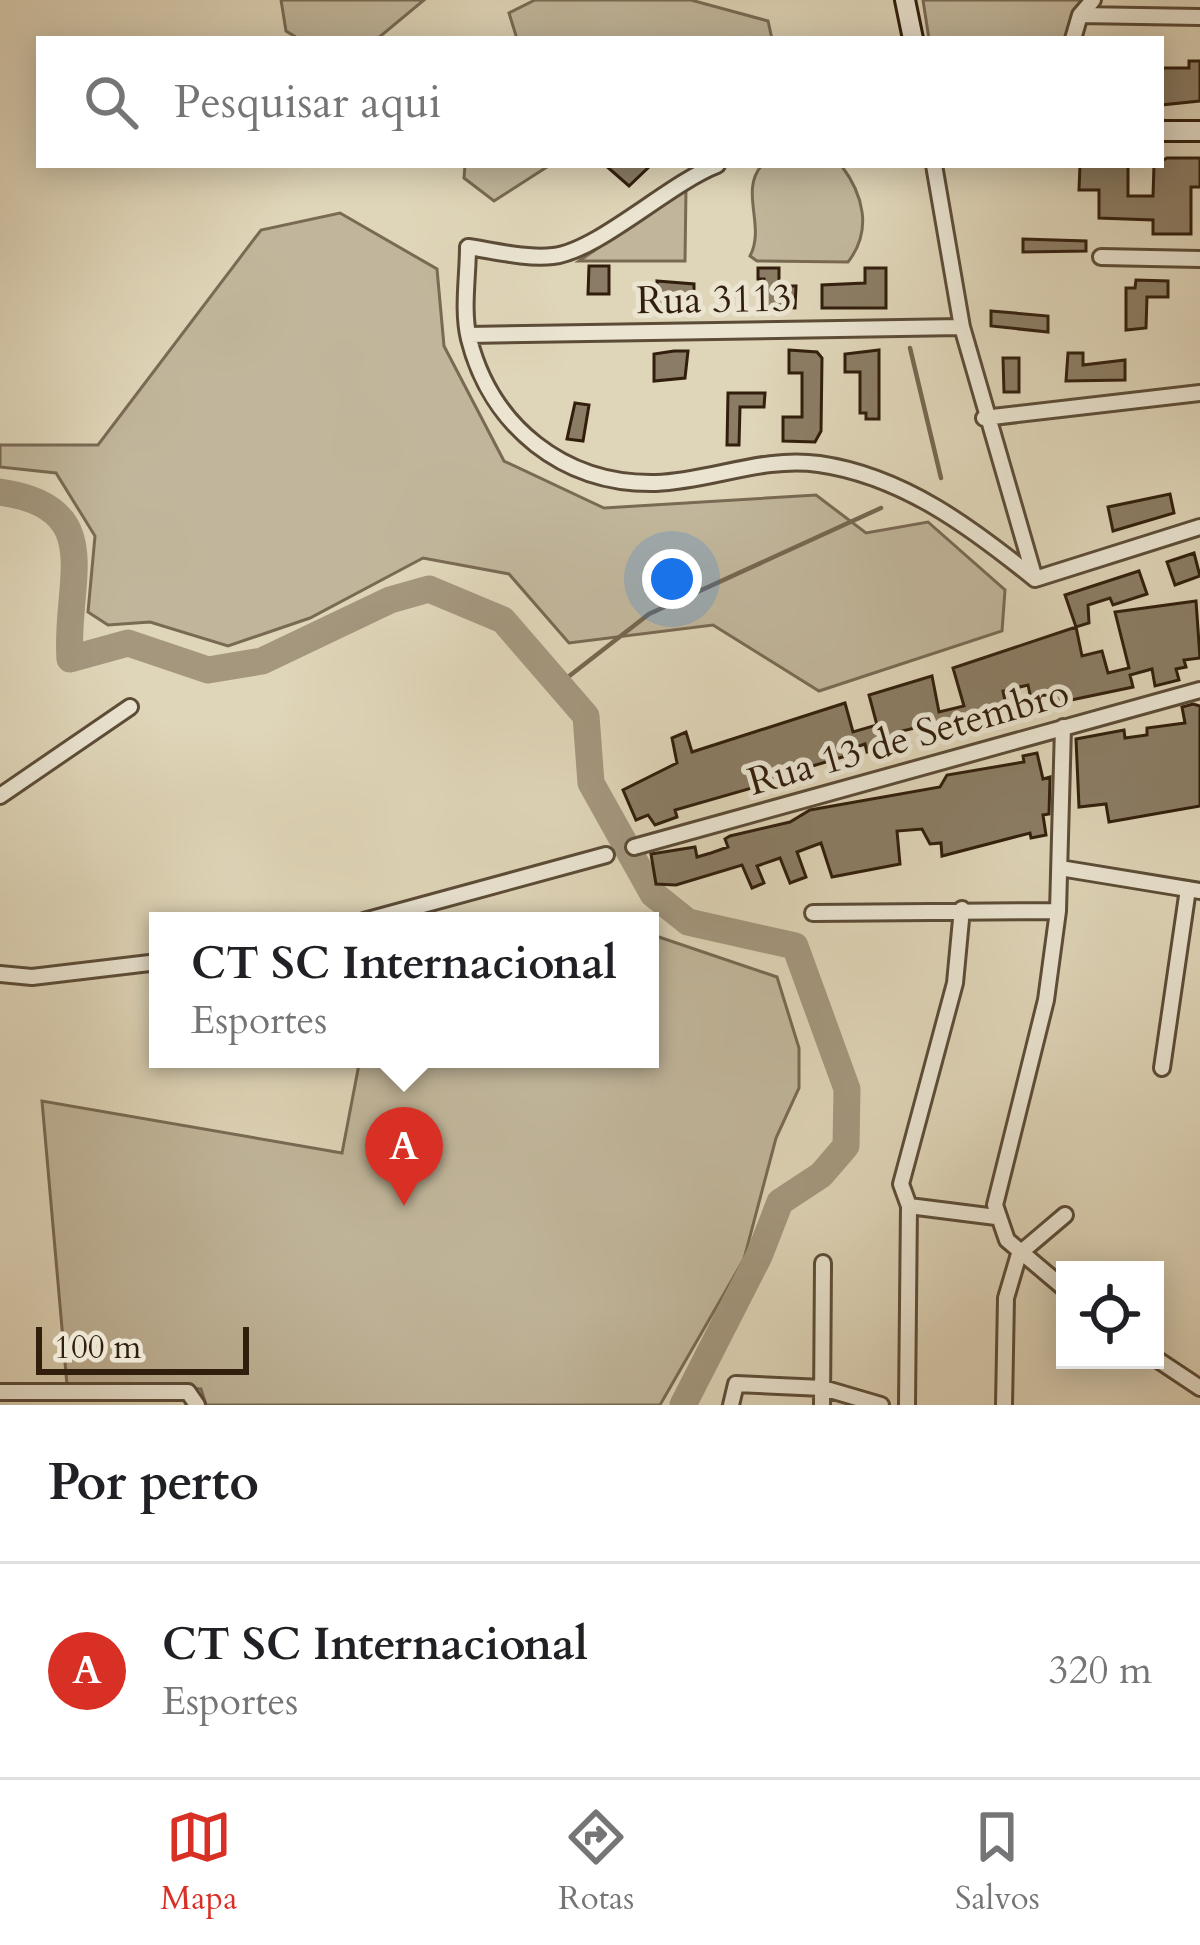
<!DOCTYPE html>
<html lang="pt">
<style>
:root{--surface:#fff;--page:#f6f6f6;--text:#202124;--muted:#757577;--line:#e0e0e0;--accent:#d93025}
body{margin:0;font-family:Cardo,serif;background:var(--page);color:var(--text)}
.controls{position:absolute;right:36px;bottom:36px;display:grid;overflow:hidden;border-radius:0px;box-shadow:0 6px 30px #0003}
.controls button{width:108px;height:108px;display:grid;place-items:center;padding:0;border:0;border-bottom:3px solid var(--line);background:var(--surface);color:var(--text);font:60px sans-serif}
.scale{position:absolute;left:36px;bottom:30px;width:213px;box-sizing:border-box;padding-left:12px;border:6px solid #311e0c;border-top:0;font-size:33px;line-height:42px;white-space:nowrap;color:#311e0c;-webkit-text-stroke:9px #eae4d1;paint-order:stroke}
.you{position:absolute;left:672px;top:579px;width:42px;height:42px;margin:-30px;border:9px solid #fff;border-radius:50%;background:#1a73e8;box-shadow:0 0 0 18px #1a73e833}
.badge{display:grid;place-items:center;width:78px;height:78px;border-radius:50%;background:var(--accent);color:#fff;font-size:39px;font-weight:700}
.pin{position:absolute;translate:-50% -99px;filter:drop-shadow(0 3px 6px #0008)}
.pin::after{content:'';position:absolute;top:63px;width:42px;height:36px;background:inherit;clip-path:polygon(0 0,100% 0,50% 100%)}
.popup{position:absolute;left:149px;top:912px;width:510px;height:156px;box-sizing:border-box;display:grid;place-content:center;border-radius:0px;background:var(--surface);filter:drop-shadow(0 3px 9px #0005);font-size:39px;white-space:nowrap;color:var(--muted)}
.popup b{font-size:45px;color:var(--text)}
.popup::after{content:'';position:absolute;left:50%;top:100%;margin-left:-24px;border:24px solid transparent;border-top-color:var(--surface)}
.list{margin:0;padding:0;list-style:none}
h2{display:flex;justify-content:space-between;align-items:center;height:156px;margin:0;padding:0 48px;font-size:51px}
h2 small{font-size:39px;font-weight:400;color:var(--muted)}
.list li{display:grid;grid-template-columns:78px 1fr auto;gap:36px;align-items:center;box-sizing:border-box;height:216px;padding:0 48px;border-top:3px solid var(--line)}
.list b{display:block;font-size:45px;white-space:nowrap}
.list p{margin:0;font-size:39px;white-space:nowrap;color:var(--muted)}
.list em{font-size:39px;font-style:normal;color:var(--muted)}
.icon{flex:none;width:66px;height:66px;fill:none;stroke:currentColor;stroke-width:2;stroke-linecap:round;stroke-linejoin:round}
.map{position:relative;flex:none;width:1200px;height:1405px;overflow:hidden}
.search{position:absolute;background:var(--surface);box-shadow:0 6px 30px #0003;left:36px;right:36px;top:36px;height:132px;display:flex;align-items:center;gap:30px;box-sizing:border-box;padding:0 42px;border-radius:0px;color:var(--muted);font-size:45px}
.sheet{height:372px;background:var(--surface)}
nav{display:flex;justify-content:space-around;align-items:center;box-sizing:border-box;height:168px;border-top:3px solid var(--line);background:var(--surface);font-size:33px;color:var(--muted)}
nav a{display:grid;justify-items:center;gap:6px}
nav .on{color:var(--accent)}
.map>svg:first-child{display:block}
.green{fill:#c1b69b;stroke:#796a54;stroke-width:3}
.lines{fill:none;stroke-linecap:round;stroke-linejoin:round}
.stream{stroke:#766750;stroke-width:4.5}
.river{stroke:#a4977e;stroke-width:27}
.building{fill:#8b7d65;stroke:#311e0c;stroke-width:3}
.street-casing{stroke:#5c4c37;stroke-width:20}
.secondary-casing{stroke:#311e0c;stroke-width:24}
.street{stroke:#eae4d1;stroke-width:14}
.secondary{stroke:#eae4d1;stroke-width:18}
.labels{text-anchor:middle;stroke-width:10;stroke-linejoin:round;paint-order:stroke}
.street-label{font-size:39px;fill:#311e0c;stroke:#eae4d1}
</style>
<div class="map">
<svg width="1200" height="1405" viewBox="0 0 1200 1405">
<rect width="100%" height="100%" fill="#dfd5b8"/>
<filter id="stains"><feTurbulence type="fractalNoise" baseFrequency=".00167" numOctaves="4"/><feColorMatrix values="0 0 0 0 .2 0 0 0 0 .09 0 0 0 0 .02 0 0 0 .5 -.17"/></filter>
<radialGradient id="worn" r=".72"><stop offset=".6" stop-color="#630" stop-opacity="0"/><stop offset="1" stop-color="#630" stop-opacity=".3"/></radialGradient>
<path class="green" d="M281,0H424L377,39H299L286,31Z
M535,0H691L768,21L772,39H517L509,13Z
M923,0H1083L1066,39H929Z
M465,165H550L494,201L464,178Z
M762,165H841C863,194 873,230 848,262L757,261L750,256C766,226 739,191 762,165Z
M686,188L685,261H579Z
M340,213L437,269L444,346L504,461L604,508L816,495L866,533L928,522L1005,590L1002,631L819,691L713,625L569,643L509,574L423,558L310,618L228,646L150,622L108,625L88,612L95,536L56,473L0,467V445H98L261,230Z
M650,934L777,977L799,1048V1088L776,1138L744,1259L660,1405H206L201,1389L67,1385L42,1101L342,1153L360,1059H650Z"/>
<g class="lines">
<path class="stream" d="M910,348L941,478
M559,684L649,614L881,508"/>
<path class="river" d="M0,492C109,507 64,583 70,659L128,643L208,670L262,661L390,600L429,589L503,620L586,716L591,783L653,894L688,922L795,946L847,1089L846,1146L821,1175L780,1202L759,1256L683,1405"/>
</g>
<path class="building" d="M1189,61H1200V101L1161,105V68H1189Z
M1167,158H1200V187H1191V234H1153V220L1099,218V190H1079L1080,165H1128V196H1153L1154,165Z
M605,165H651L629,186Z
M1023,239L1086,241V251L1023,252Z
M589,266H609V294H588Z
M758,268H779V286H796L795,308L764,306V279H758Z
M865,268H886V308H822V285L865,283Z
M1136,280L1168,281V297H1147L1146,328L1126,330V288H1135Z
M657,281L694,284V309L657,310Z
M991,311L1048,316V332L991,326Z
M789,350L817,352L822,358L821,431L815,442L783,441V417H802V373H789Z
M879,350V419H866V413H860V372H845V354Z
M674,351H688L685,378L654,381V354Z
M1068,353H1083V365L1125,360V380L1066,381Z
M1003,358H1019V392H1004Z
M728,393H765L764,407H740L739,445H727Z
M575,403L589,405L583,441L567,439Z
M1170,494L1174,513L1113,531L1108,507Z
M1194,553L1200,576L1175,585L1167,562Z
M1139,571L1147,594L1113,605L1110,598L1088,605L1089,623L1076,627L1065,595Z
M1196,601L1200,658L1184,660L1186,667L1176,669L1179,680L1155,686L1152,669L1130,675L1133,687L1033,708L1028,685L1003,691L1008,715L931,735L927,725L902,731L906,746L867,752L865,744L844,751L846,756L809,767L811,771L675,810L677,817L655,825L648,815L636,820L623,790L677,763L672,738L686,732L692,752L845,703L853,732L877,725L869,695L932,676L939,712L964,706L953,668L1076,627L1082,656L1102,651L1108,673L1129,668L1115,612Z
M1193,704L1200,706V806L1109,822L1106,804L1079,807L1076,739L1124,730L1125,738L1147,735V728L1185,723L1182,707Z
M1037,753L1043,779L1050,777L1049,814L1043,815L1046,835L1031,838L1030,833L942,856L941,843L930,844L922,829L897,831L900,864L832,877L821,843L797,852L806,877L790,883L780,858L757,866L764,883L752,888L742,865L676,885L656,884L651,854L695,847L697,857L711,853L728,847L725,839L730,836L790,822L810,810L940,787L947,775L1024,762L1023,756Z"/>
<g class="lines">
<defs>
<path id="street" d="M1080,15L1200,17
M1073,39L1080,15L1093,0
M717,165C668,184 598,251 553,256C526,259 495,251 468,247C468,276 462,311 469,339C491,426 563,485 656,483C711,481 763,456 819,464C903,476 972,528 1035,579
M934,165L962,327L1035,579
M1101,257L1200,259
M468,335L962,327
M984,418L1200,393
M1035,579L1200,527
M1063,727L1058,911L1046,1000L995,1205L1007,1240L1065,1289
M0,796L130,707
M634,847L1200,690
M1060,868L1200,891
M813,913L1058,911
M364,921L606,855
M0,974L32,977L158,962
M1162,1068L1188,889
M909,1206L901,1184L955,983L962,909
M1155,1358L1200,1388
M0,1392H188L197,1405
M731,1405L736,1384L823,1388L881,1405
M822,1405L823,1263
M907,1405L909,1206L996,1217
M1004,1405L1006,1298L1019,1254L1065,1215"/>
<path id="secondary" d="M905,0L913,39
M1161,131H1200"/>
</defs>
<use href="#street" class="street-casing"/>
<use href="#secondary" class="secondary-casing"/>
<use href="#street" class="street"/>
<use href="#secondary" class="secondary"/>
</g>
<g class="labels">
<g class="street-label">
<text transform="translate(714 298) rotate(-1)" y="14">Rua 3113</text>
<text transform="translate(908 736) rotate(-16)" y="14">Rua 13 de Setembro</text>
</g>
</g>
<rect width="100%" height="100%" filter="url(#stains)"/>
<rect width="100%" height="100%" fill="url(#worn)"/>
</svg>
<div class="controls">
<button><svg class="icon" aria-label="locate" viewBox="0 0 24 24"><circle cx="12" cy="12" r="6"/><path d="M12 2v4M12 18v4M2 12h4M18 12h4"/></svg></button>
</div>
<div class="scale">100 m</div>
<div class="you"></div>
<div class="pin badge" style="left:404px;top:1206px">A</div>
<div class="popup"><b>CT SC Internacional</b>Esportes</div>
<div class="search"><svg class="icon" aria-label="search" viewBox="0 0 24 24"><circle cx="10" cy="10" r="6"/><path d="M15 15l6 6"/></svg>Pesquisar aqui</div>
</div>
<section class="sheet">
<h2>Por perto<small></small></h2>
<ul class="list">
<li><span class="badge">A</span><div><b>CT SC Internacional</b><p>Esportes</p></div><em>320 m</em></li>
</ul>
</section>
<nav>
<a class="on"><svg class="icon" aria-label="map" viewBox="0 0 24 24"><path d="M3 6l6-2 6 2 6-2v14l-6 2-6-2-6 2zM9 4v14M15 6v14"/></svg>Mapa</a>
<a><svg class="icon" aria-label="directions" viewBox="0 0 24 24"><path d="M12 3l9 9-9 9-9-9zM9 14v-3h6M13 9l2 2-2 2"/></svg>Rotas</a>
<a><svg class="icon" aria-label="saved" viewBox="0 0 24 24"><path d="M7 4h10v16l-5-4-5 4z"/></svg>Salvos</a>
</nav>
